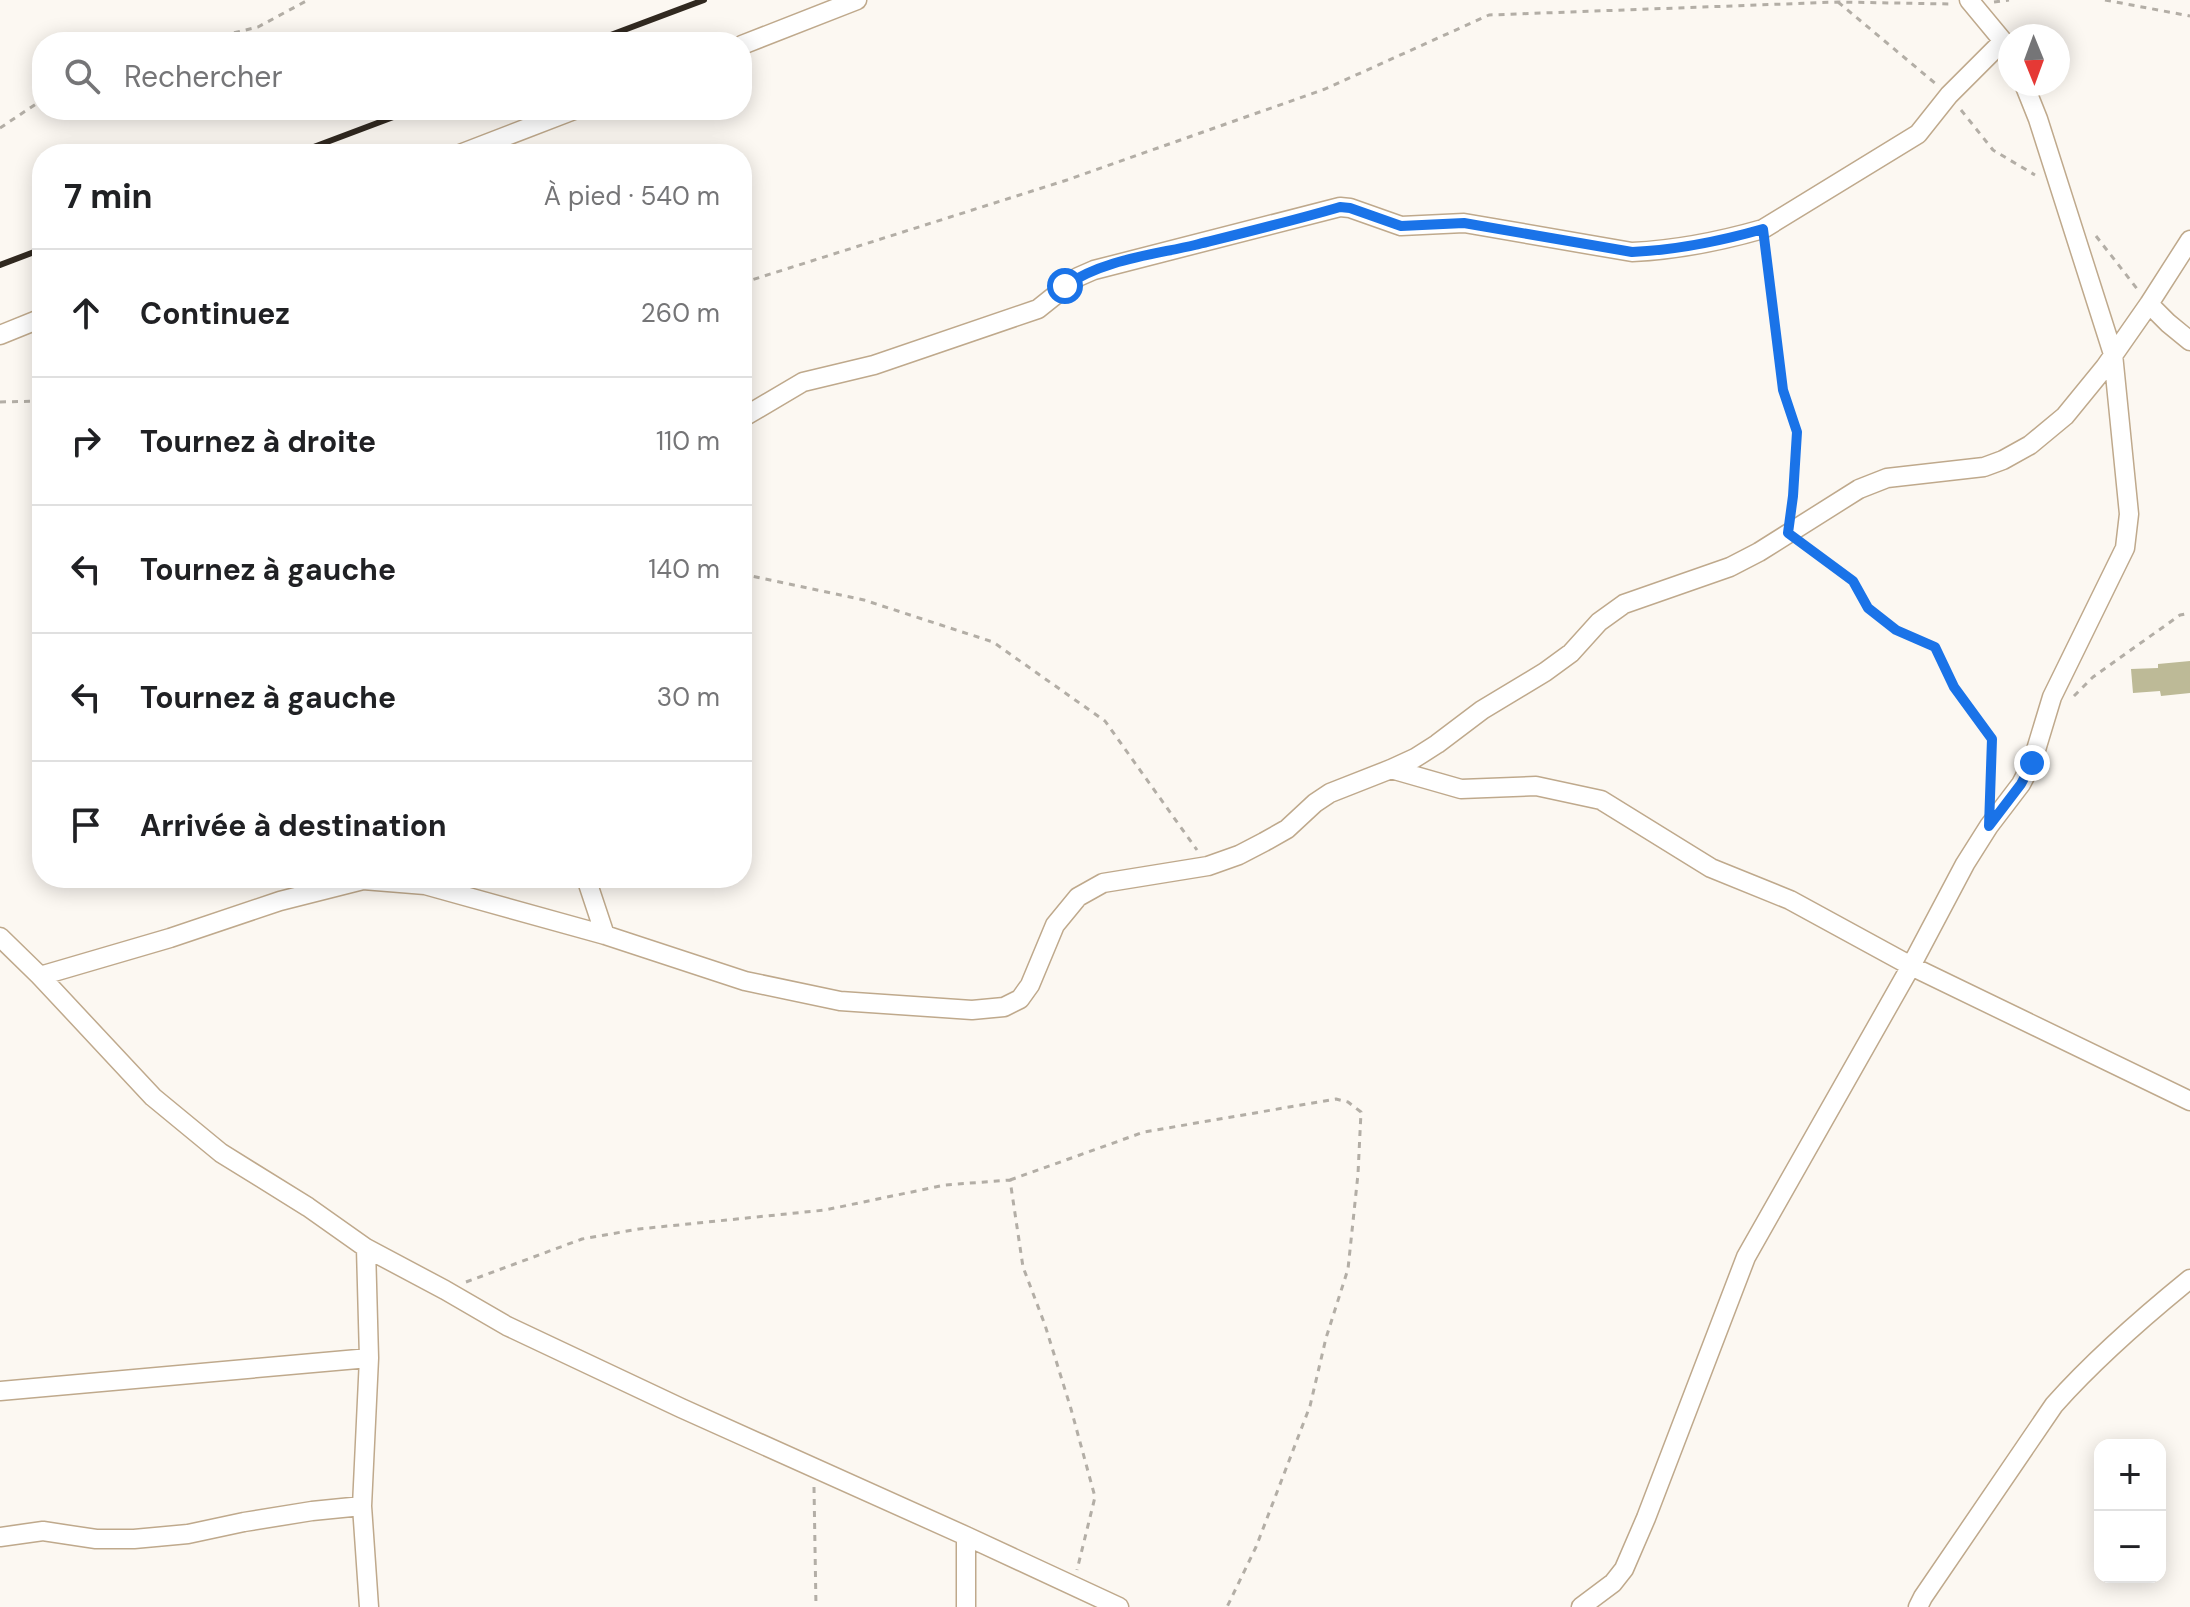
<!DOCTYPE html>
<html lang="fr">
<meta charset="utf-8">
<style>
:root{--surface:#fff;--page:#f6f6f6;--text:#202124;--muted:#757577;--line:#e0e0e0}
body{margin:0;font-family:"DM Sans",sans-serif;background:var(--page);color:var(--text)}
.controls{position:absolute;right:24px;bottom:24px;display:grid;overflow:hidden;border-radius:16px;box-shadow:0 4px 20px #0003}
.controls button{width:72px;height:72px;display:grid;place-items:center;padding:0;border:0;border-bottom:2px solid var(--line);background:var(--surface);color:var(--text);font:40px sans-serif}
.compass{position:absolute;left:1998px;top:24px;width:72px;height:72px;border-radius:50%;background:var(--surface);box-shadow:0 4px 20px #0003;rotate:179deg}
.stop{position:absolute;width:24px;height:24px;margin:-18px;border:6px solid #1a73e8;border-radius:50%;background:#fff}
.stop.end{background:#1a73e8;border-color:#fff;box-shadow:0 2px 8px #0008}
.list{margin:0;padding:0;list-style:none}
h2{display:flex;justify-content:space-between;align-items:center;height:104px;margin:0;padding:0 32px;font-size:34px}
h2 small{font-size:26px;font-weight:400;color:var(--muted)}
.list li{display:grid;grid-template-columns:52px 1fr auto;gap:24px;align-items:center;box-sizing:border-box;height:128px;padding:0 32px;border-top:2px solid var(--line)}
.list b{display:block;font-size:30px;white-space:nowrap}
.list em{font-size:26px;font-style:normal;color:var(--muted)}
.icon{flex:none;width:44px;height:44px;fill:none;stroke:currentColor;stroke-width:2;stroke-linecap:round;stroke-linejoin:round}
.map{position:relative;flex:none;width:2190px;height:1607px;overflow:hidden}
.search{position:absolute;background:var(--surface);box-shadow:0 4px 20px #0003;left:32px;top:32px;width:720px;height:88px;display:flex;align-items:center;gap:20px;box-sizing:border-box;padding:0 28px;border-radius:32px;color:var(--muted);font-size:30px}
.panel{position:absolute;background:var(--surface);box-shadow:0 4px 20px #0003;left:32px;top:144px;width:720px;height:744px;border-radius:32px}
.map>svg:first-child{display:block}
.building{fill:#bdba97}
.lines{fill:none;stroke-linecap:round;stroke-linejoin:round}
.minor-casing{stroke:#bfa98c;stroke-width:21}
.path{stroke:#b3aea6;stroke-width:3;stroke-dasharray:6 6;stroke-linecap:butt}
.minor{stroke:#fff;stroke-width:18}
.rail{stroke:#312920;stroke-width:6}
.route{stroke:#1a73e8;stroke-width:10}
</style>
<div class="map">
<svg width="2190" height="1607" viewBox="0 0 2190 1607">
<rect width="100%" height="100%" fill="#fcf8f2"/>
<path class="building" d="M2190,661V693L2161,696L2160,691L2133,693L2131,669L2158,668V664Z"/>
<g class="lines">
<defs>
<path id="minor" d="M1969,0L2003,41L2010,54
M742,45L857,0
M460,154L574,110
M2149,304L2168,323L2190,341
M0,335L42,318
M742,418L803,382L874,365L1038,309L1078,277L1094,270L1340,207L1350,208L1401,226L1464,223L1632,252C1676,250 1721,241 1763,229L1918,134L1949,95L2003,41
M1391,769L1461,789L1536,786L1601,800L1711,868L1790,900L1911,966L2190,1101
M586,878L605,935
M0,937L40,976L153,1097L221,1153L308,1207L366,1248L445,1290L507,1326L681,1408L966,1536L1119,1607
M40,976L170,938L280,901L363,880L425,885L605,935L745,981L840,1001L972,1010L1004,1007L1020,999L1030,985L1055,925L1078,897L1103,883L1208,866L1239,855L1264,842L1287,829L1315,803L1330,793L1391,769L1415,758L1437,744L1482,710L1545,672L1571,653L1599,622L1624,604L1730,567L1759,552L1859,489L1887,478L1984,467L2003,460L2030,445L2065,416L2105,367L2149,304L2190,240
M366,1248L369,1358L362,1506L369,1607
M0,1391L369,1358
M966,1536V1607
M0,1537L43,1531L96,1539H134L188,1534L244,1522L312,1511L362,1506
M1581,1607L1613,1583L1624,1569L1646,1518L1746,1257L1911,966L1965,864L1989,826L2021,784L2032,763L2052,697L2125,548L2129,514L2113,354L2038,119L2024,84
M1918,1607L1923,1597L2054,1405C2095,1359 2142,1318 2190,1279"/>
</defs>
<use href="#minor" class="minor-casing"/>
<path class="path" d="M2105,0L2190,16
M1838,2L1936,84
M1994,2L2009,0
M212,42L229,34L258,27L308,0
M1961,110L1993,150L2035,175
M0,128L42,100
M2096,236L2138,290
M1766,247L1783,390L1797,432L1791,511
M742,283L1067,180L1325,89L1489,15L1838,2L1951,4
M0,402L42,401
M1806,546L1853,581L1868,608L1896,630L1935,647L1954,687L1992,739L1990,794
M742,574L864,600L993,642L1105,721L1197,850
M2074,696L2093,677L2180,615L2190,613
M1010,1180L1144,1132L1336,1099L1348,1102L1361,1112L1358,1174L1348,1269L1326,1338L1310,1406L1256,1547L1227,1607
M466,1282L582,1239L639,1229L825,1210L945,1185L1010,1180L1023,1267L1045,1325L1071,1409L1095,1497L1077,1570
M814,1487L816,1607"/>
<use href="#minor" class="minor"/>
<path class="rail" d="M592,42L704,0
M295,154L412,110
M0,265L42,249"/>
</g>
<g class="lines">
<path class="route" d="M1065,286C1102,260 1152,255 1195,245C1243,233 1292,221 1340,207L1350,208L1401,226L1464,223L1632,252C1676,250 1721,241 1763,229L1783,390L1797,432L1793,496L1788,533L1853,581L1868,608L1896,630L1935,647L1954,687L1992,739L1989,826L2021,784L2032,763"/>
</g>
</svg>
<div class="controls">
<button>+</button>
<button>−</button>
</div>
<svg class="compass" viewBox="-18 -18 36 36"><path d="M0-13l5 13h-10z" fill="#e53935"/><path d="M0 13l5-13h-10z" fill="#757577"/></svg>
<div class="stop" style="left:1065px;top:286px"></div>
<div class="stop end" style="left:2032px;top:763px"></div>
<div class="search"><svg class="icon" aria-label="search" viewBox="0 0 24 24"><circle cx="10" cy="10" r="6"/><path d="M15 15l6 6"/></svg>Rechercher</div>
<section class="panel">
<h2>7 min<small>À pied · 540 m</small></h2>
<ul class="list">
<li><svg class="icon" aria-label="ahead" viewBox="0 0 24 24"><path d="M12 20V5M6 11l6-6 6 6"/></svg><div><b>Continuez</b></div><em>260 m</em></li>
<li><svg class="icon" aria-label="right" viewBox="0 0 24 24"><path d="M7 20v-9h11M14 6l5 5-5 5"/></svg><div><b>Tournez à droite</b></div><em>110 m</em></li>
<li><svg class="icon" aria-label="left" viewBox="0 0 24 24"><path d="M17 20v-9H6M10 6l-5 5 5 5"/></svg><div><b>Tournez à gauche</b></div><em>140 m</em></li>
<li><svg class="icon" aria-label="left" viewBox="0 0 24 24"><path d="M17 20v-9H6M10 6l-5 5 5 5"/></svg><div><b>Tournez à gauche</b></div><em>30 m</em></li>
<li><svg class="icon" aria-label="arrive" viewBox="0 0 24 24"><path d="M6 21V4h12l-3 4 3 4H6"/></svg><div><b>Arrivée à destination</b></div></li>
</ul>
</section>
</div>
